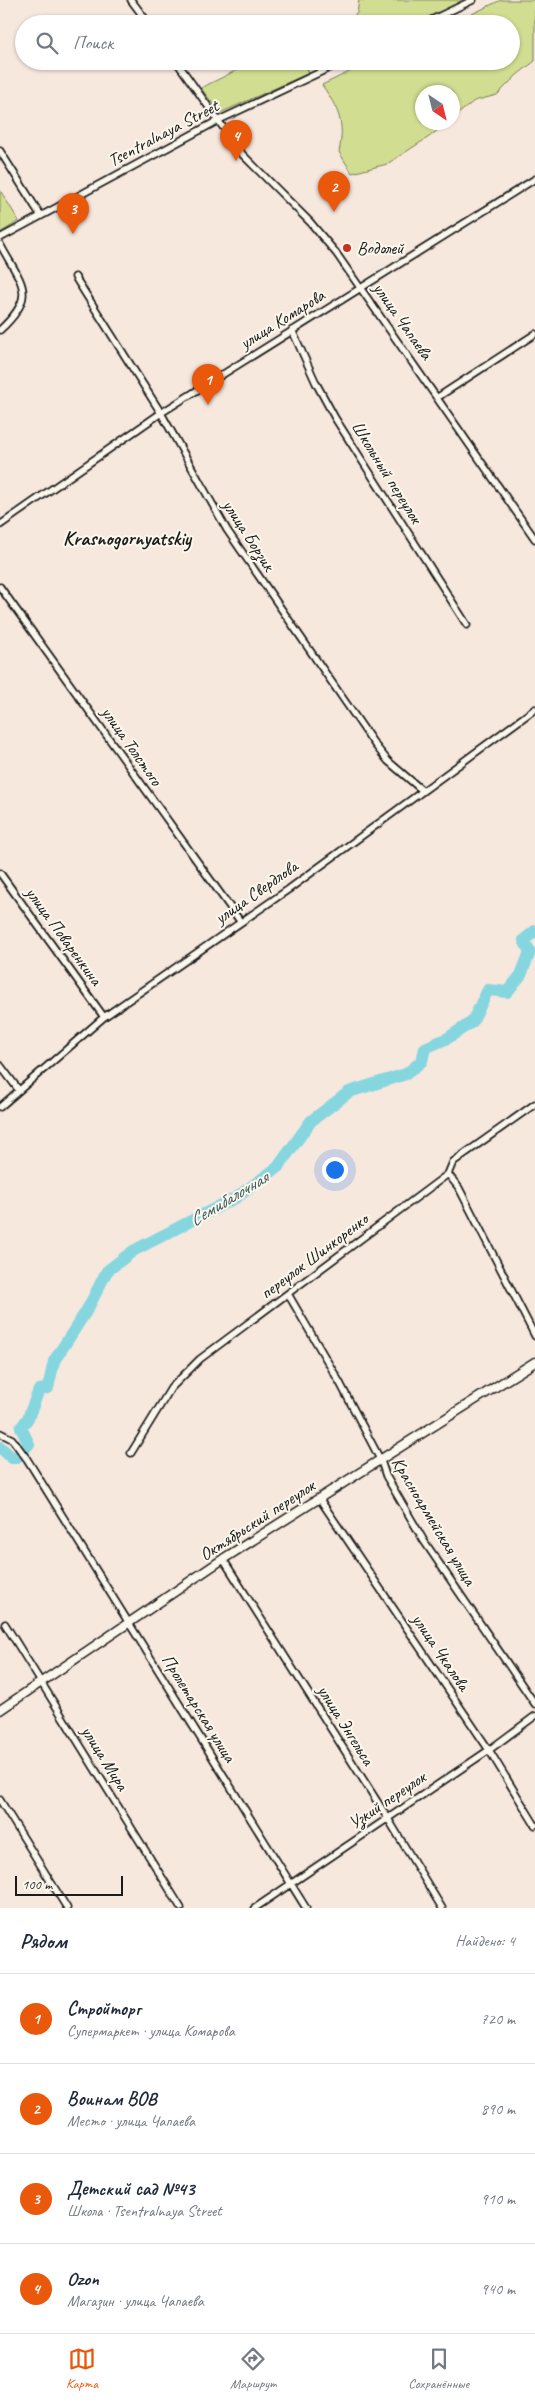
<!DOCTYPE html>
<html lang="ru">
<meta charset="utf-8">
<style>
:root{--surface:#fff;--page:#f6f6f7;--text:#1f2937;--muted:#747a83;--line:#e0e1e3;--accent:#ea580c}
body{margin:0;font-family:Caveat,sans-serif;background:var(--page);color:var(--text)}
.compass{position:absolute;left:415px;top:85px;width:45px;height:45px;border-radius:50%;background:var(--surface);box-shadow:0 1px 4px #0004;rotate:145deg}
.scale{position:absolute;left:15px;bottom:12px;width:108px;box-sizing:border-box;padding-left:5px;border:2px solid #1c1c1c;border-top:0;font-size:14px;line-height:18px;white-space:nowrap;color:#1c1c1c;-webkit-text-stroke:4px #fbf7ec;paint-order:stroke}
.you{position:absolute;left:334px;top:1169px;width:18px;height:18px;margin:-12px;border:4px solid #fff;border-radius:50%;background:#1a73e8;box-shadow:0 0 0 8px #1a73e833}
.badge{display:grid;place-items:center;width:32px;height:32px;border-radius:50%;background:var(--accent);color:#fff;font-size:16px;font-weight:700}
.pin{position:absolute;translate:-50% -41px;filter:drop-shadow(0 1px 2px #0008)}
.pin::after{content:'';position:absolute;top:26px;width:18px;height:15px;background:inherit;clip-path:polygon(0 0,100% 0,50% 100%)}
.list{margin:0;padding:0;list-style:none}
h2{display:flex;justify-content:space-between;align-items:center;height:65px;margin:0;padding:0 20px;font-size:21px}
h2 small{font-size:16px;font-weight:400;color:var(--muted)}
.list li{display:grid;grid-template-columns:32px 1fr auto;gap:15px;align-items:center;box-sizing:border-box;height:90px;padding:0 20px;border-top:1px solid var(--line)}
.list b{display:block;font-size:19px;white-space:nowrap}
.list p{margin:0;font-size:16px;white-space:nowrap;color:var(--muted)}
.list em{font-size:16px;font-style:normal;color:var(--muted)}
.icon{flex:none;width:28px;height:28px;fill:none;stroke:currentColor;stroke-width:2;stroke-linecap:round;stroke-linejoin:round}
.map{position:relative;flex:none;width:535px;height:1908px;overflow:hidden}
.search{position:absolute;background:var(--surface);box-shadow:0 1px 4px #0004;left:15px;right:15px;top:15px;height:55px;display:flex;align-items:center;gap:12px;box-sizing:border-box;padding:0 18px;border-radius:28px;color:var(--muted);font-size:19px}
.sheet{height:425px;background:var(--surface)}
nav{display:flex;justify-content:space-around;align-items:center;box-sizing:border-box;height:70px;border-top:1px solid var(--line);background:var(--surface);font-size:14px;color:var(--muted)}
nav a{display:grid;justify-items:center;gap:2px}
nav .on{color:var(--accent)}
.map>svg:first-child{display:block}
.green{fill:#d1dd90;stroke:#767c56}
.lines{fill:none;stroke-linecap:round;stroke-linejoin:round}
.river{stroke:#85d6df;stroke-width:12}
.minor-casing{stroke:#1c1c1c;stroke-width:9}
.tertiary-casing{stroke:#1c1c1c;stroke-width:11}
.minor{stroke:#fbf7ec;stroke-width:5.5}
.tertiary{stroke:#fbf7ec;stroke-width:8}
.poi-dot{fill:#c8321e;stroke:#fbf7ec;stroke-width:2}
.labels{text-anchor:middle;stroke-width:4;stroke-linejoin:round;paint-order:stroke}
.street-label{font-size:18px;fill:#1c1c1c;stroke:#fbf7ec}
.poi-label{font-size:18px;fill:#1c1c1c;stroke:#fbf7ec;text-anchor:start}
.water-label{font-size:19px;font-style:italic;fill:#415d60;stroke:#fbf7ec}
.quarter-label{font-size:20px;font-weight:bold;fill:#1c1c1c;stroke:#fbf7ec}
</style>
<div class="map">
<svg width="535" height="1908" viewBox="0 0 535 1908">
<rect width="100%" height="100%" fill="#f7e8de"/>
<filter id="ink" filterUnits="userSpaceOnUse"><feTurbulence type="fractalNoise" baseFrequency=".02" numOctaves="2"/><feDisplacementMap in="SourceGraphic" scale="10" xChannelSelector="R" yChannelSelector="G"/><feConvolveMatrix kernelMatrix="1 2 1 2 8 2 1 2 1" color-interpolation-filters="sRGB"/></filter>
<g filter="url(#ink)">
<path class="green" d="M359,0H466L415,24H345L357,13Z
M501,0H535V61L517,75L497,95L474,101L453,118L452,92H422V122L447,123L429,137L387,164L352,173L339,152C345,122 339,110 322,85L372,61H511V24H451Z
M255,61H304L309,73L220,113L201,88Z
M311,61H335L317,69Z
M0,190L19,221L0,233Z"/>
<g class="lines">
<path class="river" d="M0,1447L12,1458H16L29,1444L21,1428L28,1418L39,1390L48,1388L54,1361L87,1310L107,1271L133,1251L237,1197L278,1167L311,1121L349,1092L406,1074L422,1061L425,1048L448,1038L472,1022L488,990L507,992L521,975L530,952L524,940L535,931"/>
<defs>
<path id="minor" d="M131,0L149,24
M423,24L473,0
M176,61L242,154L310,222L336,253L535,539
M0,151L41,216
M0,238L219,120L344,61
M0,244C21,284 39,294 0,330
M75,277L161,413L227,530L375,745L388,761L423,791
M292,330L316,383L335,418L467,625
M438,397L535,334
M0,525L161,413L535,179
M0,587L240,921
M0,873L104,1017
M0,1065L18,1089
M0,1107L104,1017L289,889L535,709
M448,1174L459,1188L535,1336
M288,1294L340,1383L381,1461L386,1476L424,1541L535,1704
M0,1433L12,1439L27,1459L306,1908
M131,1453L171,1388L200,1359L448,1174L453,1162L535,1104
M319,1498L489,1750L535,1825
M223,1559L387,1817L442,1908
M5,1624L181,1908
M0,1800L67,1908
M255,1908L489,1750L535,1716"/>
<path id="tertiary" d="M0,1710L223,1559L535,1362"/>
</defs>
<use href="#minor" class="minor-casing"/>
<use href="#tertiary" class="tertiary-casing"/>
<use href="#minor" class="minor"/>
<use href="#tertiary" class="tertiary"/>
</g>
</g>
<circle class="poi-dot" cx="347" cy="248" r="5"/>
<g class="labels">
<g class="street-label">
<text transform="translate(163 133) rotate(-28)" y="6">Tsentralnaya Street</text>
<text transform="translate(282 319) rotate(-32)" y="6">улица Комарова</text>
<text transform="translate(403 321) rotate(55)" y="6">улица Чапаева</text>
<text transform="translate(387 472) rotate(58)" y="6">Школьный переулок</text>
<text transform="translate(249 535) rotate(57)" y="6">улица Борзик</text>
<text transform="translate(132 746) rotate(55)" y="6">улица Толстого</text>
<text transform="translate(256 892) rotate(-35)" y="6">улица Свердлова</text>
<text transform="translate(64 936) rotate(54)" y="6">улица Поваренкина</text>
<text transform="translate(314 1256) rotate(-37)" y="6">переулок Шинкоренко</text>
<text transform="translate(257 1520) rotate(-33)" y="6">Октябрьский переулок</text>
<text transform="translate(434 1521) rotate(59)" y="6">Красноармейская улица</text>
<text transform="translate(441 1652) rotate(56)" y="6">улица Чкалова</text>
<text transform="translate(199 1708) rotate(58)" y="6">Пролетарская улица</text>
<text transform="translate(346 1725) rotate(58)" y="6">улица Энгельса</text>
<text transform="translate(105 1758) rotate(58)" y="6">улица Мира</text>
<text transform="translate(387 1800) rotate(-34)" y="6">Узкий переулок</text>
</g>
<g class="poi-label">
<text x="357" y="254">Водолей</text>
</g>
<g class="water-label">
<text transform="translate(228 1198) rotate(-31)" y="7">Семибалочная</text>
</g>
<g class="quarter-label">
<text x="127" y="545">Krasnogornyatskiy</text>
</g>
</g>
</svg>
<svg class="compass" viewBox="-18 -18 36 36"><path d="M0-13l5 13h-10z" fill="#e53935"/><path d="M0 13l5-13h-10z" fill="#747a83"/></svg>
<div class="scale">100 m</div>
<div class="you"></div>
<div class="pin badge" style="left:208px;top:405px">1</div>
<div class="pin badge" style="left:334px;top:212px">2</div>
<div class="pin badge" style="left:73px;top:234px">3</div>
<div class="pin badge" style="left:236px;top:161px">4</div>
<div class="search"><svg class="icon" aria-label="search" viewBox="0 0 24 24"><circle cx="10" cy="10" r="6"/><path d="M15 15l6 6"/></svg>Поиск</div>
</div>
<section class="sheet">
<h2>Рядом<small>Найдено: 4</small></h2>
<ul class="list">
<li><span class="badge">1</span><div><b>Стройторг</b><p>Супермаркет · улица Комарова</p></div><em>720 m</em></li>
<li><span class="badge">2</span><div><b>Воинам ВОВ</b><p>Место · улица Чапаева</p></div><em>890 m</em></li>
<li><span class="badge">3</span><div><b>Детский сад №43</b><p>Школа · Tsentralnaya Street</p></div><em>910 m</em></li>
<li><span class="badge">4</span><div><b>Ozon</b><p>Магазин · улица Чапаева</p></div><em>940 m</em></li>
</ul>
</section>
<nav>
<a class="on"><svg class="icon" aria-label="map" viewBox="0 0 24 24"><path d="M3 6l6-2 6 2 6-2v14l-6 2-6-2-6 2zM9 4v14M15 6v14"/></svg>Карта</a>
<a><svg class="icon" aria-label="directions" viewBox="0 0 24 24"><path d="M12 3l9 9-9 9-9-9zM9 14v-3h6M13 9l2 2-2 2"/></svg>Маршрут</a>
<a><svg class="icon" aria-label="saved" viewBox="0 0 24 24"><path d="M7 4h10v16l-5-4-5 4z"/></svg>Сохранённые</a>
</nav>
